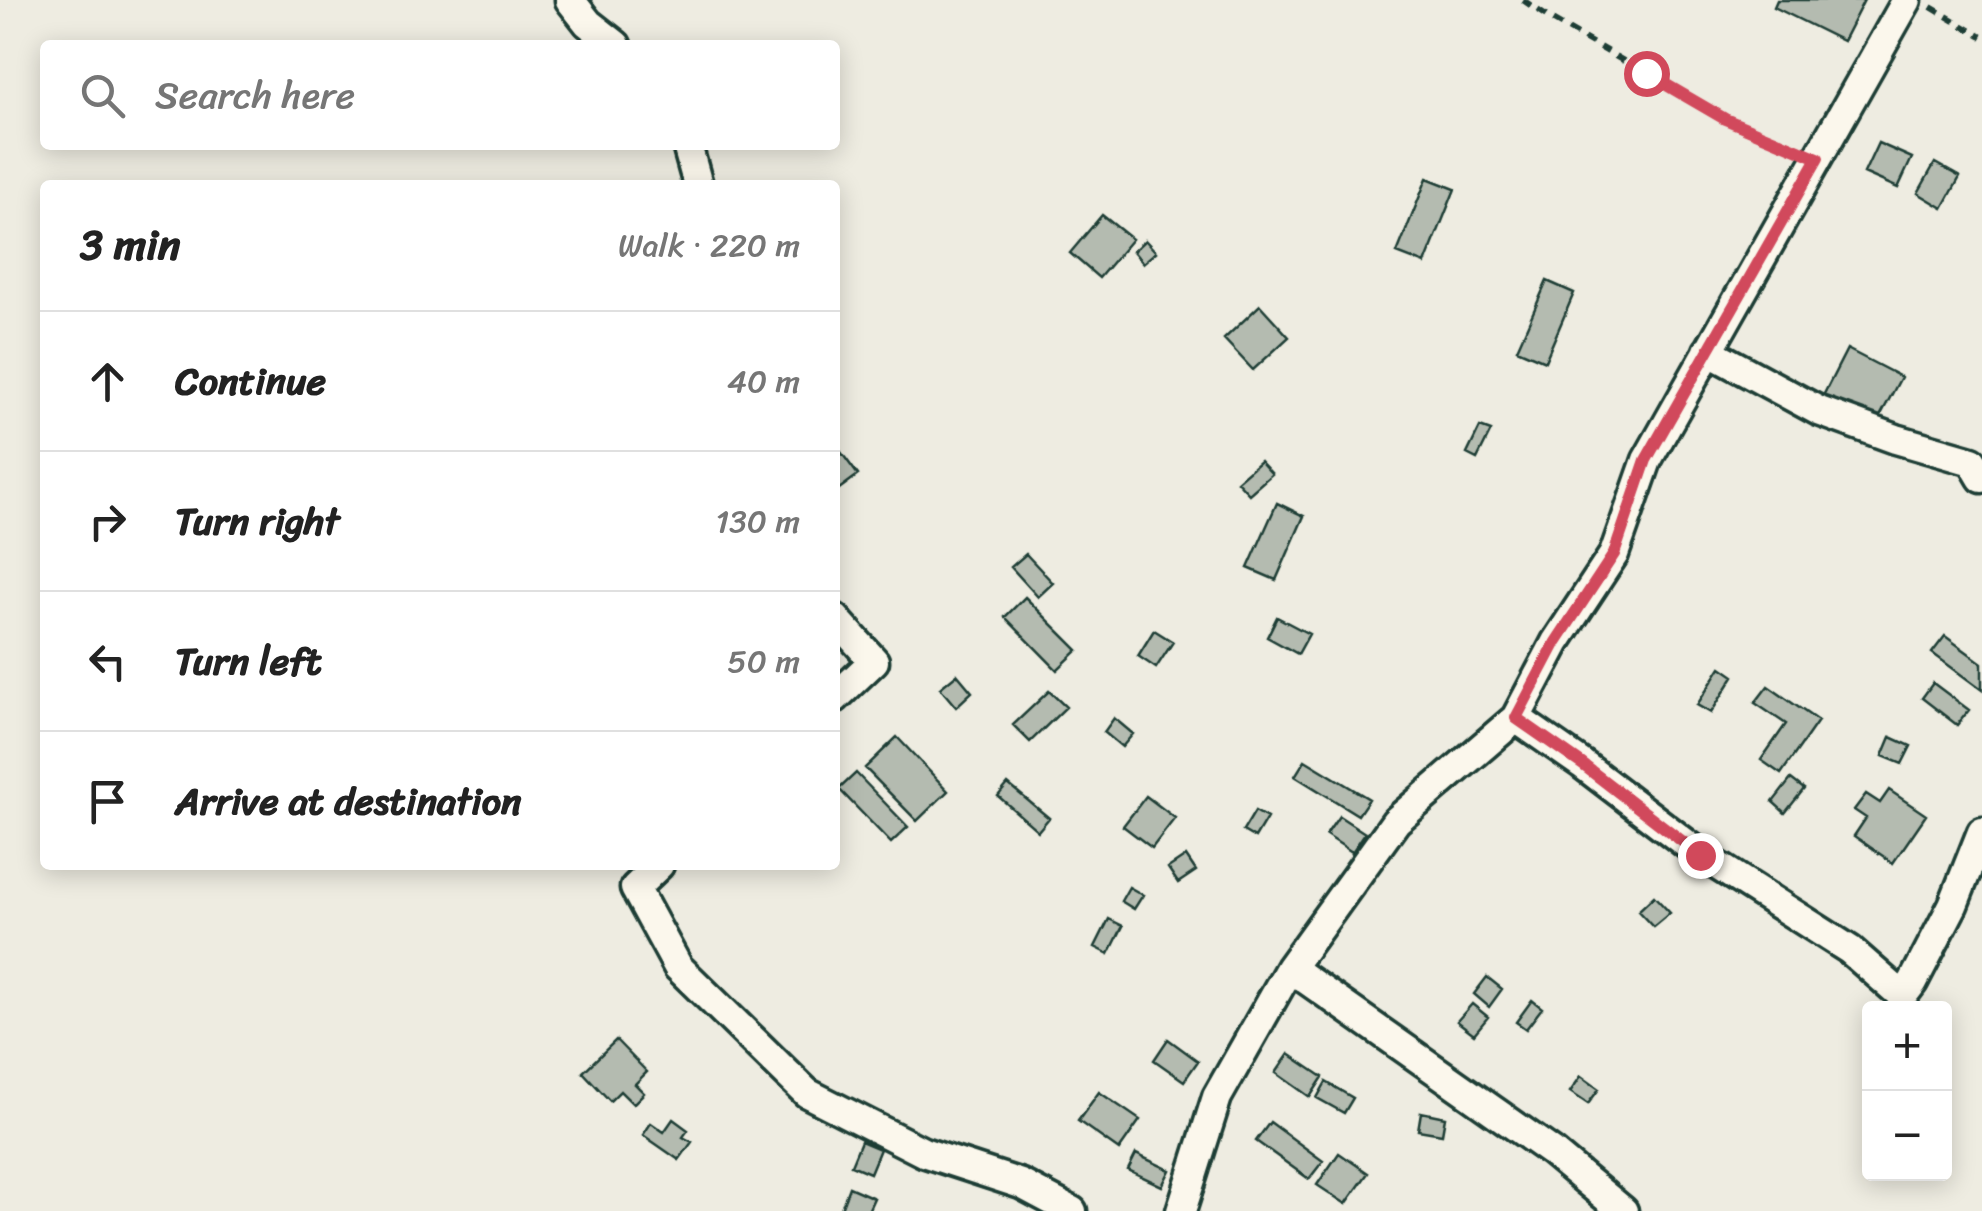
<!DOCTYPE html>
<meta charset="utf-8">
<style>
:root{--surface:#fff;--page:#f6f6f6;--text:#222;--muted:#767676;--line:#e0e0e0}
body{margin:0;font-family:Sriracha,sans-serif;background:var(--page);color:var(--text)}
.controls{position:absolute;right:30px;bottom:30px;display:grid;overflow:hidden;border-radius:10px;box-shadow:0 5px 25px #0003}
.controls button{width:90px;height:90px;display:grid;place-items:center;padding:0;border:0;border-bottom:2px solid var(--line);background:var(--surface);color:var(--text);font:50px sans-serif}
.stop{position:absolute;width:30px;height:30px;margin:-22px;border:8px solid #d1495b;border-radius:50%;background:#fff}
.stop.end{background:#d1495b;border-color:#fff;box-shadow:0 2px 10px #0008}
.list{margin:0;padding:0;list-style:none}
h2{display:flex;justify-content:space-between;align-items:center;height:130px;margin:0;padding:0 40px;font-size:42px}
h2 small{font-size:32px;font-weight:400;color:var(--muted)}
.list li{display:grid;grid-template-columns:65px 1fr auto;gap:30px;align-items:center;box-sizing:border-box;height:140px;padding:0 40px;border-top:2px solid var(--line)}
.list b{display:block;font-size:38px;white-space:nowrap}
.list em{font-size:32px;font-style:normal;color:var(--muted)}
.icon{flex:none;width:55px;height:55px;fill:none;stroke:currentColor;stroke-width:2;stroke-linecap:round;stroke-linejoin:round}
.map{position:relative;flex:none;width:1982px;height:1211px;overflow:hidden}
.search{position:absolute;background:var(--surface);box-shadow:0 5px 25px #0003;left:40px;top:40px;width:800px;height:110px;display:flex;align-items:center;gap:25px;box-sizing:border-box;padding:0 35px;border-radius:10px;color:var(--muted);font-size:38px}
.panel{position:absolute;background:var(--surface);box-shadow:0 5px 25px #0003;left:40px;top:180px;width:800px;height:690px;border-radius:10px}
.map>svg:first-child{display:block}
.building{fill:#b4bbb0;stroke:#1f3d34;stroke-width:2.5}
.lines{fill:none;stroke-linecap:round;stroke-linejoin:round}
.minor-casing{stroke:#1f3d34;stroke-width:35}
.path{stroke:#1f3d34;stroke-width:6;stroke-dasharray:10 8;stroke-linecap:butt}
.minor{stroke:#fbf7ec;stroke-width:28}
.route{stroke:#d1495b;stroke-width:12}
</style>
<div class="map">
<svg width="1982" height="1211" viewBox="0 0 1982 1211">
<rect width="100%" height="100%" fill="#eeece1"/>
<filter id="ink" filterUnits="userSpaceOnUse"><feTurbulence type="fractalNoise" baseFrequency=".01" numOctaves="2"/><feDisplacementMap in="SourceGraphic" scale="20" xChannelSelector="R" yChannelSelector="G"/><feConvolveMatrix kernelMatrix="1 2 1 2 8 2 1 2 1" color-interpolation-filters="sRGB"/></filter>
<g filter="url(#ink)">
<path class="building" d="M1777,0H1864L1843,41L1774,7Z
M1878,143L1912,158L1898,188L1864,173Z
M1935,163L1960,177L1943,208L1918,193Z
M1427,178L1455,189L1425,264L1397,253Z
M1102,215L1132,239L1099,278L1070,253Z
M1145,240L1156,252L1143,263L1133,251Z
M1547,281L1574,293L1545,361L1517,349Z
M1260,305L1289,337L1253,370L1224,339Z
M1847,349L1901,377L1876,424L1823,396Z
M1480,427L1491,431L1477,459L1467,454Z
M835,444L858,475L835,492Z
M1260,461L1272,474L1249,494L1237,481Z
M1277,503L1304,516L1276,580L1248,568Z
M1026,554L1053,583L1038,597L1011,567Z
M1025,597L1078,650L1057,670L1005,617Z
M1277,617L1309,634L1298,654L1267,637Z
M1154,630L1173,642L1156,668L1138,656Z
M1945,636L1982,663V690L1932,653Z
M1721,667L1734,676L1711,713L1697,705Z
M957,674L972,692L956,707L940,688Z
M1933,683L1969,710L1957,725L1922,698Z
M1768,686L1818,721L1781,774L1761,760L1786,724L1755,703Z
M1049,691L1066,707L1030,742L1013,725Z
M1114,718L1133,734L1122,747L1104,732Z
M897,737L948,791L917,821L865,768Z
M1891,737L1911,746L1902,764L1883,756Z
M1305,760L1369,799L1358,815L1295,776Z
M856,773L908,827L891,843L839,789Z
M1791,779L1804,789L1785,813L1773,802Z
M1008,784L1049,818L1038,831L998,796Z
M1889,790L1926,815L1893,863L1854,836L1866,818L1854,810L1866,794L1880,803Z
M1146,796L1175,818L1152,848L1123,826Z
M1255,811L1267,818L1255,838L1243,831Z
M1339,816L1365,833L1352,852L1326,835Z
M1186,856L1196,871L1178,883L1168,868Z
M1129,887L1143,895L1134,909L1121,901Z
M1654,896L1670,913L1653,927L1638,911Z
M1109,919L1123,926L1109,954L1095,947Z
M1487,977L1502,989L1489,1007L1474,994Z
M1532,1000L1542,1008L1526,1029L1516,1022Z
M1472,1004L1488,1017L1474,1034L1457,1021Z
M1168,1039L1198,1061L1184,1081L1154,1060Z
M616,1040L647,1072L635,1084L644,1093L633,1104L620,1091L610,1101L583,1072Z
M1289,1054L1323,1077L1310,1097L1276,1073Z
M1581,1076L1599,1089L1588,1104L1570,1092Z
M1326,1082L1353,1098L1344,1113L1317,1098Z
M1099,1092L1140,1120L1119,1150L1078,1121Z
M1421,1112L1445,1117L1442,1134L1418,1130Z
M673,1119L688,1130L683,1137L692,1142L679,1160L643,1135L651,1123L664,1132Z
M1270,1122L1323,1161L1309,1179L1256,1141Z
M861,1141L880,1149L870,1173L851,1165Z
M1339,1153L1368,1173L1346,1204L1317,1185Z
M1136,1154L1170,1170L1162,1186L1128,1170Z
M849,1187L874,1198L868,1211H840Z"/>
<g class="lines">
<defs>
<path id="minor" d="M570,0L588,23L616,45
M687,145L698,185
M1708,351L1819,411L1896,439L1972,461L1982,478
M835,618L874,661L835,698
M1516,718L1582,764L1701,855L1850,950L1898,992L1907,990L1913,982L1953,905L1982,832
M659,865L635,888L678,967L807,1093L923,1152L1021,1184L1072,1211
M1290,968L1552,1152L1623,1211
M1181,1211L1217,1097L1290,968L1396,821L1516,718L1556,642L1614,554L1647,460L1907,0"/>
</defs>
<use href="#minor" class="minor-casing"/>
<path class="path" d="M1523,0L1552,20L1725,119L1793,148
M1931,7L1982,37"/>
<use href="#minor" class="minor"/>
</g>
</g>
<g class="lines" filter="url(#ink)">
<path class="route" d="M1646,73L1725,119L1818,158L1646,460L1614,554L1556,642L1516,718L1582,764L1700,855"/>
</g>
</svg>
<div class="controls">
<button>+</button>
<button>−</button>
</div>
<div class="stop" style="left:1646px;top:73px"></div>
<div class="stop end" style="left:1700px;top:855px"></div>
<div class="search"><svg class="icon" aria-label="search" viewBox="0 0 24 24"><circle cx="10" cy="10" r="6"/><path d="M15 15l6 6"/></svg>Search here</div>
<section class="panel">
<h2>3 min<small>Walk · 220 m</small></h2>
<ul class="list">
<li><svg class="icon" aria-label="ahead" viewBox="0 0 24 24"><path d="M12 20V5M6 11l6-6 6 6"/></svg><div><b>Continue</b></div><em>40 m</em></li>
<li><svg class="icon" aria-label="right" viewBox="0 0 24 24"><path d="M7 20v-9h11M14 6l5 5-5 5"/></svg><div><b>Turn right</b></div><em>130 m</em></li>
<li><svg class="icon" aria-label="left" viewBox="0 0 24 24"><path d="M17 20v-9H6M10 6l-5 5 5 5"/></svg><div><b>Turn left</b></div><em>50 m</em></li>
<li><svg class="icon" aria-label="arrive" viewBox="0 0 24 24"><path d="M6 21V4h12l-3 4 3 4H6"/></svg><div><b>Arrive at destination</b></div></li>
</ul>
</section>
</div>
